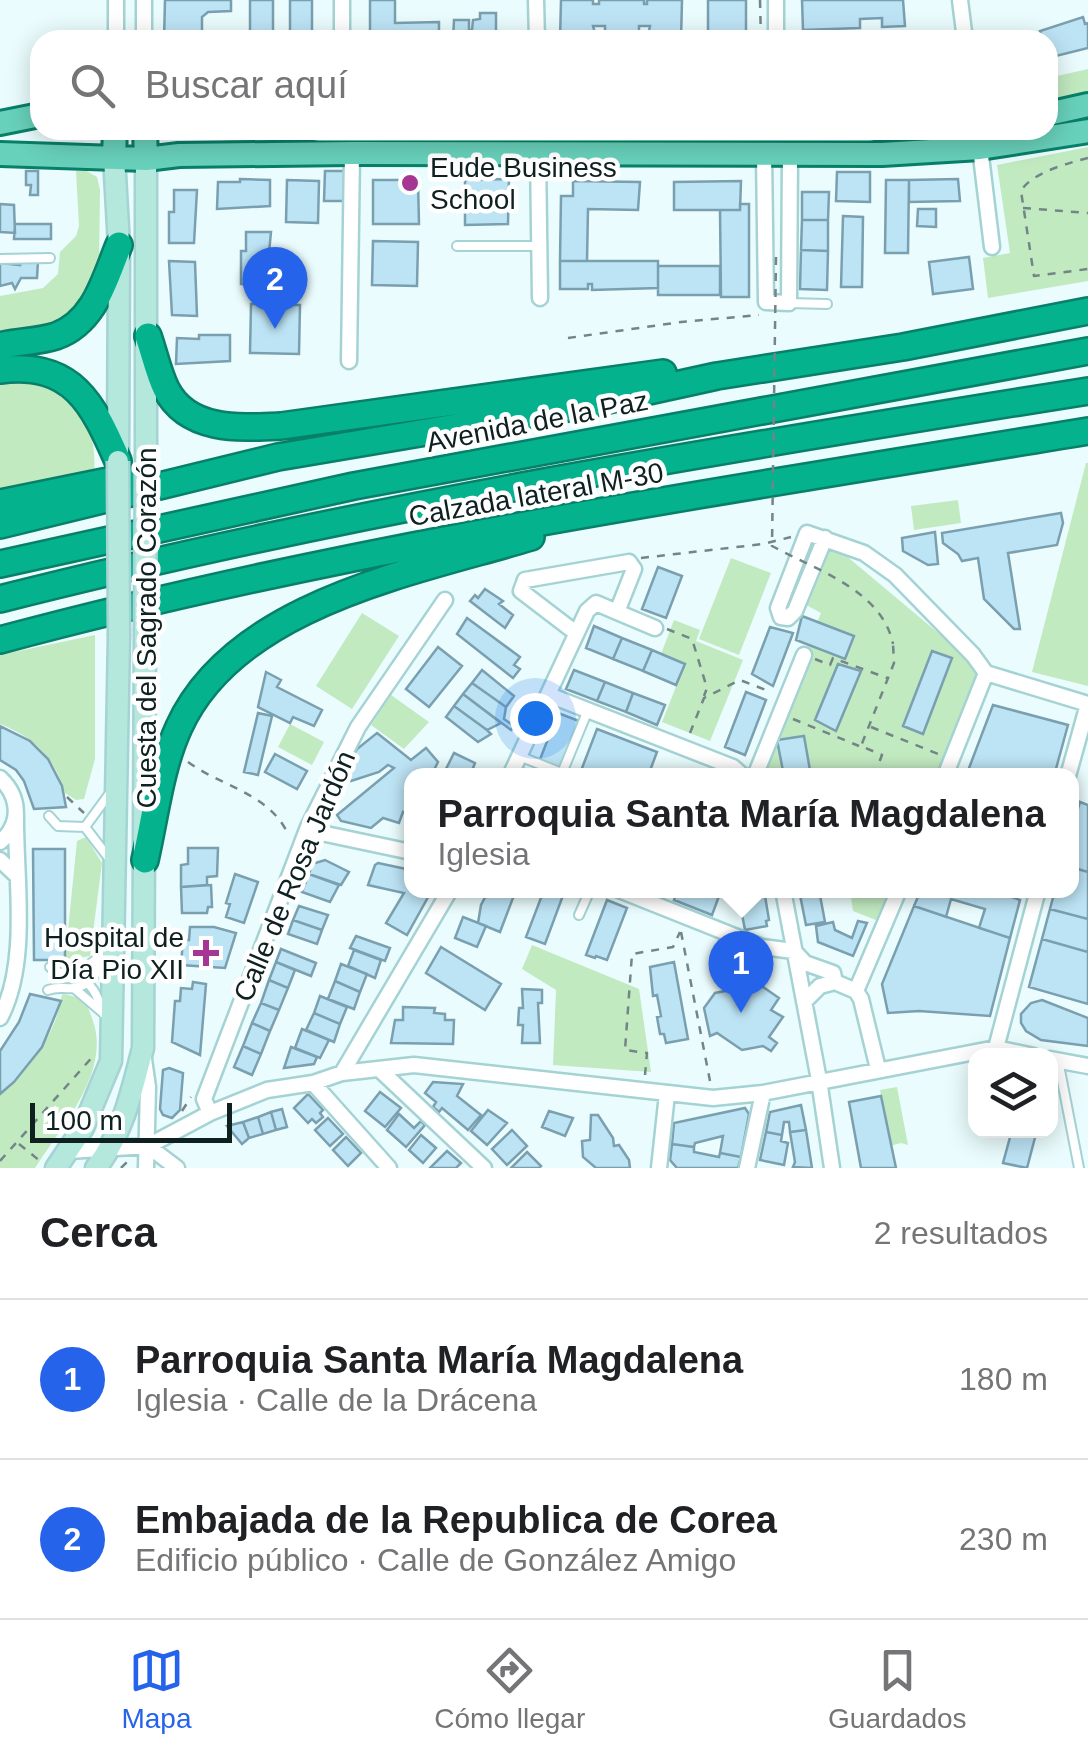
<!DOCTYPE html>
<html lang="es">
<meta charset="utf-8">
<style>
:root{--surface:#fff;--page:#f2f2f2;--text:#202124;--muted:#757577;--line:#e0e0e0;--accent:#2563eb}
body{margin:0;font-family:Helvetica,sans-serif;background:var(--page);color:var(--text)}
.controls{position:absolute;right:30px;bottom:30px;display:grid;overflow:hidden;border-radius:20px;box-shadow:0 5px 25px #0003}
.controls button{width:90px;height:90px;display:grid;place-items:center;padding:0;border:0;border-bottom:2px solid var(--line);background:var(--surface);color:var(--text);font:50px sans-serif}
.scale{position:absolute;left:30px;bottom:25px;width:202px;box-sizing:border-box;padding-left:10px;border:5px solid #0e2020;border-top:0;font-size:28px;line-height:35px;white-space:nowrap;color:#0e2020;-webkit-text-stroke:8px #fff;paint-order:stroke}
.you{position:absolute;left:535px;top:718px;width:35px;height:35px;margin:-25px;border:8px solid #fff;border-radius:50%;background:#1a73e8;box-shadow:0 0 0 15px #1a73e833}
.badge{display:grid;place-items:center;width:65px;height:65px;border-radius:50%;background:var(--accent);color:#fff;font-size:32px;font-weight:700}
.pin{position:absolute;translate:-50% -82px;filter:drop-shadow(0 2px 5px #0008)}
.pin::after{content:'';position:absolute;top:52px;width:35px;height:30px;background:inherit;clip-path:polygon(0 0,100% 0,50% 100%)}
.popup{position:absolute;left:404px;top:768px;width:675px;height:130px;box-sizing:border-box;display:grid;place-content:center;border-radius:20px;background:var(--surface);filter:drop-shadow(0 2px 8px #0005);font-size:32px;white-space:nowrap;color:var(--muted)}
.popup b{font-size:38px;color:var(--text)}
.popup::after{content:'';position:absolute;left:50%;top:100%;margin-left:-20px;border:20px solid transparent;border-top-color:var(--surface)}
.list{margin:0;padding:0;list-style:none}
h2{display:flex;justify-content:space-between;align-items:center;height:130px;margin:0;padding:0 40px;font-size:42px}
h2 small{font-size:32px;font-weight:400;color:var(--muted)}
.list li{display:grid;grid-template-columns:65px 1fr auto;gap:30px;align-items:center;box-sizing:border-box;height:160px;padding:0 40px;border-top:2px solid var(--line)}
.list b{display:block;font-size:38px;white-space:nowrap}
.list p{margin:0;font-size:32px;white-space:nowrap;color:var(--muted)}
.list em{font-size:32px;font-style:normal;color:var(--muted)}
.icon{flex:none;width:55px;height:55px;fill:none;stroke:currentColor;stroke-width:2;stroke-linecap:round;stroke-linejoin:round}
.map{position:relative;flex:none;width:1088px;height:1168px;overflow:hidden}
.search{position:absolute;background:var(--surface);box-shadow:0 5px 25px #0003;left:30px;right:30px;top:30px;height:110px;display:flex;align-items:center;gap:25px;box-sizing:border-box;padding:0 35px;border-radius:30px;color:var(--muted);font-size:38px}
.sheet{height:450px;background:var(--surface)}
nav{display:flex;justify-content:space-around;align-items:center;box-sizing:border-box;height:140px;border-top:2px solid var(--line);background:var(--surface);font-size:28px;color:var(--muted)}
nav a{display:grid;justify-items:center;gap:5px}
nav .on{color:var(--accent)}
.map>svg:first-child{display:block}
.green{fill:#c2eac1}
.building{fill:#bde4f5;stroke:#7a9faf;stroke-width:2.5}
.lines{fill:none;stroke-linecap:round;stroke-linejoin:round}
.lane-casing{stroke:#a5d3d4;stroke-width:12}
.street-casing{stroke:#a5d3d4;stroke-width:19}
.secondary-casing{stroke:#a5d3d4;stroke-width:25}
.primary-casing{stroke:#087f68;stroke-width:28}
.highway-casing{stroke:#087f68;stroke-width:30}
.path{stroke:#738586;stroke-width:2.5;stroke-dasharray:8 8;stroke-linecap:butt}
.lane{stroke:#fff;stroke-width:8}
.street{stroke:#fff;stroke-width:14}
.secondary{stroke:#b4e8dd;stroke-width:20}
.primary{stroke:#68d1bb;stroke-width:22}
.highway{stroke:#04b28e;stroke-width:25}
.secondary-bridge-casing{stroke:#a5d3d4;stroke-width:25;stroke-linecap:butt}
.path-bridge{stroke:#738586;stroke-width:2.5;stroke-dasharray:8 8;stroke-linecap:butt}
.secondary-bridge{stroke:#b4e8dd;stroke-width:20}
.poi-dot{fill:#a53694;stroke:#fff;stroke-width:4}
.labels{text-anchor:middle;stroke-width:9;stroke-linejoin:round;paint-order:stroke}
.poi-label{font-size:28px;fill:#0e2020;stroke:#fff;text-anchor:start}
.street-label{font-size:28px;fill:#0e2020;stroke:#fff}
</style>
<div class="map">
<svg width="1088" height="1168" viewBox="0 0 1088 1168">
<rect width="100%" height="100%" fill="#eafcfd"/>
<path class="green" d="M1088,69V91L1048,101V78Z
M224,130H266L313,137L741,139V147L229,144L224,139Z
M1088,147V281L988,298L983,258L1010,253L997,165Z
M85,170L97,177L100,190L99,265L90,293L61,323L0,336V296L43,288L58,274L60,252L76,236L79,226L76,171Z
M0,380C62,380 99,409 94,473L0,493Z
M1086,463H1088V686L1032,672Z
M958,500L961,523L914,530L911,506Z
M825,538L986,673L945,775L755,776L821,613L799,601Z
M731,558L771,573L739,655L699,639Z
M362,613L399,636L352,709L316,686Z
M674,620L700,630L696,641L743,660L710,741L662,722L685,664L661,654Z
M95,635V759L84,799L76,800L65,793C55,758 34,737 0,724V655Z
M391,695L429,722L404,749L371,725Z
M290,724L324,742L312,765L278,747Z
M86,837L102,863L90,956L65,960L77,841Z
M850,891H899L886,924L853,911Z
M532,945L639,989L651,1072L553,1065L556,990L522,969Z
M62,994C82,997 87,1001 93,1021C111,1072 61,1127 35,1168H0V1094C31,1069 56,1034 62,994Z
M897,1087L908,1145L901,1143L890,1146L880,1090Z"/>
<path class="building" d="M165,0H231V11L208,12L202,17V40H164Z
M250,0H273V40H250Z
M290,0H312V40H290Z
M370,0H395V23L439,22V40H370Z
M561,0H593V4H599V0H644V4H647V0H682L681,40H647L650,26H639V32L605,31V26H593L597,40H560Z
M708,0H746V39L750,40H708Z
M802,0H903L905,26L882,27V18L860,19V28L803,30Z
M480,13H496V40H453L454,20H469V30H472L473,20L480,19Z
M1083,17L1085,24L1088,23V48L1048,58V40H1042L1040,31Z
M26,171H38V195H30L31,185H26Z
M325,171H345L344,201H324Z
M837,172H870V202L836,201Z
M240,179L270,180V206L217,209L218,182H240Z
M509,179L508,224L465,225V180Z
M958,179L960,201L909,202V180Z
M287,180L319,181L318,223L286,222Z
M373,180H418L419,224H373Z
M886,180H909L908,253H885Z
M573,181L640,182L638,210L588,209L587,261H560L561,196H573Z
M741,181L740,210H674V182Z
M174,190H197L194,243H169V212H174Z
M802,192H829L828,220H802Z
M0,204L14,205L15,233L0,232Z
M740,204H749V297H721L720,210H740Z
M918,209H936V227L917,226Z
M843,216L863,217L862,287H841Z
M802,220H828V251L801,250Z
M15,224H51V239H14Z
M246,232H271L266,284H241V251H246Z
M373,241L418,242L417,286L372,285Z
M801,250L828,251L827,290L800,289Z
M969,257L973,289L933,294L929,262Z
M20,261H38L37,278H21L15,289L12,283L0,286V263L20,265Z
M169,261L195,262L197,316L172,315Z
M560,261H658V288L592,290V284H588V289H560Z
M658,266H720V295H658Z
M251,304L300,305L299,354L250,353Z
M199,335H230V361L176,364L177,338L199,339Z
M1061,513L1063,523L1057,545L1008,553L1020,629H1014L984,599L978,558L962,561L958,554L943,543L942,533Z
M935,532L938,564L928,565L903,551L902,538Z
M658,567L682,576L666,618L642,609Z
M485,589L503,601L499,604L513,615L505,628L470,601L475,595L478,598Z
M802,616L854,636L845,659L796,640Z
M467,618L520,657L514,665L520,669L513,678L457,634Z
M594,626L622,638L613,659L586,648Z
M770,627L793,633L773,686L752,674Z
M622,638L652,650L643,671L613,659Z
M438,647L462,666L429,707L406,689Z
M652,650L685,664L676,685L643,671Z
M932,651L952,658L923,734L903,726Z
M838,664L861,671L836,731L815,720Z
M482,670L514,696L506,707L472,683Z
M574,670L605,682L597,701L566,689Z
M266,672L281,680L277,687L322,710L314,726L293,717L290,723L258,707Z
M605,682L633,693L626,712L597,701Z
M472,683L506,707L504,719L514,726L511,730L463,694Z
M746,692L766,700L745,755L725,747Z
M633,693L665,705L657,725L626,712Z
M463,694L501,723L487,730L454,706Z
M993,705L1068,725L1054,776H966Z
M454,706L487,730L491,734L478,742L446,717Z
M258,713L272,716L258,775L244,772Z
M558,713L579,721L560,770L539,762Z
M0,726L30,741L48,759L62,786L66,807L34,809L24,781L16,770L0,760Z
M597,729L657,752L648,776H579Z
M377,733L411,760L426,748L438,762L431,776H411V806L408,814L403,812L399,823L383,818L371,828L341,821L337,815L394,768L388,765L379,772L351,781L343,770L357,749Z
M804,736L811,776H784L777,740Z
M454,753L475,763L473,768L488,776L444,773Z
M275,754L307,771L297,789L265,772Z
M1080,802L1088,805V872L1071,867V832Z
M188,848H218L217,876L207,877V885L181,887V865L188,864Z
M33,849H65V960H34Z
M325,860L349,872L341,885L309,874L312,864Z
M378,863L411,870V890H432L407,935L386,923L404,893L368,885L375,865Z
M1071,867L1088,872V919L1050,909L1055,890H1071Z
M235,874L258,882L244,923L226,917L230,904L226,903Z
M309,874L339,885L330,902L302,892Z
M211,885L212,907H208L207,913H182L181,887Z
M489,890H516L500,932L478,923L481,905Z
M544,890H565L545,944L526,937Z
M678,890H704L719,896L712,915L674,900Z
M737,890H764L769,920L766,921L767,926L745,930L741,909L743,908Z
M799,890H819L825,922L806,925Z
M921,890H992L1020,900L1010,938L979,928L985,909L951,899L946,917L914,906Z
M607,900L627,908L607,960L596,956L595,958L586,955Z
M299,906L328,915L322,930L293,920Z
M914,906L1010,938L990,1016L919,1011L888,1013L882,984Z
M1050,909L1088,919V952L1042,939Z
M463,917L486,926L477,947L455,938Z
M293,920L322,930L317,944L288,934Z
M858,921L867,923L853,956L818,942L816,926L833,922L835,930L852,938Z
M190,927H214L236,933L225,968L181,965L183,940H189Z
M356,936L390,948L385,961L350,948Z
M1042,939L1088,952V1004L1029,987Z
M441,947L501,984L485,1010L426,973Z
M281,949L316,963L311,976L276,962Z
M354,950L381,960L375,978L348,966Z
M276,962L295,970L288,988L269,980Z
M674,962L688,1039L666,1043L664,1034H660L657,1017L661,1016L657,995L653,996L650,967Z
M341,964L367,974L360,992L335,981Z
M269,980L288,988L279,1010L261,1003Z
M753,980L779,998L771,1010L783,1017L769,1037L777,1043L771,1051L763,1046L742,1050L717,1033L710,1036L704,1008L715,993L751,986L749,981Z
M335,981L360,992L354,1009L328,999Z
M193,982L206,984L200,1055L172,1042L175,1001H180L181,988L192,989Z
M522,989L542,990V1003H538L540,1043H522L523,1025H518L519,1008H523Z
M30,994L61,1001L42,1047L14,1082L0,1094V1051L19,1022Z
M320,996L347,1007L340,1024L314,1013Z
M1042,1000L1088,1018V1046L1041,1040L1026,1031L1021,1023V1014L1031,1003Z
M261,1003L279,1010L270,1031L252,1023Z
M403,1007L435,1008L434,1013L445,1014V1020H454L453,1044L391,1043L395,1020H403Z
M314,1013L340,1024L334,1042L306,1030Z
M252,1023L270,1031L261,1054L243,1046Z
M302,1029L329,1040L320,1058L295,1048Z
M243,1046L261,1054L252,1075L234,1067Z
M291,1047L317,1057L314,1064L284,1068Z
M169,1068L183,1073L180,1110L172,1118L163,1115L160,1109L163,1070Z
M433,1082L463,1084L457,1096L481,1115L468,1130L442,1108L439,1112L433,1107L436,1102L425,1093Z
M380,1092L401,1108L385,1127L365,1111Z
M308,1094L323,1110L320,1113L323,1117L316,1123L312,1119L308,1123L294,1108Z
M881,1096L896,1168H861L849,1102Z
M801,1105L806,1130L790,1132L789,1122H784L782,1135L766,1132L770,1112Z
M745,1108L749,1114L741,1157L720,1153L723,1136L695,1143L694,1147L672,1144L674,1123Z
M282,1109L287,1127L276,1130L271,1112Z
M488,1110L507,1123L487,1145L471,1131Z
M549,1111L573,1118L565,1136L542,1127Z
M271,1112L276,1130L263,1134L258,1117Z
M399,1114L414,1128L421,1121L425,1125L406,1147L387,1130Z
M591,1115H598L613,1138L614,1146L619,1145L629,1160L630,1168H596L583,1157L582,1141L590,1140Z
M258,1117L263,1134L249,1138L243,1122Z
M328,1118L343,1134L330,1146L315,1130Z
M243,1122L249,1138L242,1144L227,1126Z
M512,1130L527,1146L507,1165L492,1149Z
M806,1130L812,1168L793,1167L795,1162L790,1132Z
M1012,1130H1037L1027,1168L1003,1163Z
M766,1132L782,1135L781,1141L788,1143L784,1165L760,1160Z
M421,1135L436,1148L423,1163L409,1150Z
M346,1137L361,1153L348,1166L333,1150Z
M672,1144L694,1147V1152L719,1157L720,1153L741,1157L738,1168H677L670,1160Z
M447,1151L461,1163L456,1168H430Z
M527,1152L541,1166L539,1168H511Z"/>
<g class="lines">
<defs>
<path id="lane" d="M457,246H538
M0,259L50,258
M789,303L827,304
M519,756L562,773L588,710
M49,816L58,826L85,827L108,857
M85,827L110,793
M579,915L590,890
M50,967C59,975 62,972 73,975C92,981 98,996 103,1013
M75,976L103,954
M75,989L102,1012
M48,990C58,986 63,989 73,988C93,986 99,969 106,952
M1058,1060L1079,1168"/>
<path id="street" d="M342,0V40
M536,0L537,40
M960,0L965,40
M116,40V0
M144,40V0
M776,40V0
M980,148L992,247
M538,154L540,298
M764,155L766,302L789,303L790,155
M349,361L352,153
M825,538L795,611L788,618L781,617L778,608L807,533L864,553L895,575L973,655L986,673L1088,704
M617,612L655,628
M549,695L733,767L743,776
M510,776L587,611L596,603L617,612L634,569L629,562L525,580L521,591L576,633
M755,776L804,655
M945,776L986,673
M1068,776L1088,704
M0,778C20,797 22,824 0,842
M307,830L411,852
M0,860L17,876
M619,890L762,947L793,951
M783,890L819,1080L832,1168
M794,951L805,963L833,973L835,982L856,991L861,999L878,1069
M856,991L899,890
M804,1002L820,986L835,982
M0,1018C30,962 15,876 16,814
M996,1048L1038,890
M144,1059L148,1087L146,1168
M1050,1059L1088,1066
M379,1069L484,1168
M342,1073L450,890
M313,1083L389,1168
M210,1113L204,1099L308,827L358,727L445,600
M148,1146L177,1168
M69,1151L148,1146L210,1113L267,1090L313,1083L342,1073L414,1065L713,1098L763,1093L996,1048L1034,1056
M659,1168L667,1094
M747,1168L763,1093"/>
<path id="secondary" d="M114,157L119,245L118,455
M146,159V454
M56,1168L83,1128L111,1061L119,636
M96,1168C123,1133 132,1091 143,1048L145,631"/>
<path id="primary" d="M1048,114L1088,105
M0,123L40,115
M145,130L146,159
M319,130H869
M0,154L146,159L179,155L352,153L882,154L980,148L1088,131
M114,157L115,130"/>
<path id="highway" d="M148,336C154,353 158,373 166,389C188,432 241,428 281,426L663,373
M0,346C18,341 38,342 56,336C95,322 105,279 119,245
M0,370C73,361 93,404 118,461
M0,503L123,478
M0,525L278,457L580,406L717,376L903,347L1088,311
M0,564L354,486L1088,351
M0,599C358,508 723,449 1088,391
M0,640C357,544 724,491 1088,431
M145,860C155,817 160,768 179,727C235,604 414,572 531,537"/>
</defs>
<use href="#lane" class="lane-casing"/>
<use href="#street" class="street-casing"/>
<use href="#secondary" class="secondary-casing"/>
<use href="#primary" class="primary-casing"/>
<use href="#highway" class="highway-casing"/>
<path class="path" d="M760,0L761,40
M1088,158C1068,163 1031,173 1021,191L1034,276L1088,269
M1023,208L1088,213
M568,338L681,322L759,315
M641,558L763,544L791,537
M667,629L692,639L707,688L704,696
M815,659L830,665L833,658L887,678
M793,719L859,746
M871,727L938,754
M690,733L704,698L740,680L771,692
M188,762C222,787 269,793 288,834
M874,776L882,755L861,746L894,663L893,644
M67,797L84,813
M681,932L710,1081
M645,1075L647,1053L625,1050L632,954L673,947L680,932
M182,1111L191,1097
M19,1144L40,1161
M0,1161L95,1054
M121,1168L127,1162"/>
<use href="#lane" class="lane"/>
<use href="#street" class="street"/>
<use href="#secondary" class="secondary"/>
<use href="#primary" class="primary"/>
<use href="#highway" class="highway"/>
<defs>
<path id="secondary-bridge" d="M118,461L119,636
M145,631L146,454"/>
</defs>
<use href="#secondary-bridge" class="secondary-bridge-casing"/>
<path class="path-bridge" d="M776,257L772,546C816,570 882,590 893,644"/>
<use href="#secondary-bridge" class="secondary-bridge"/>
</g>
<g class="poi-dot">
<circle cx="410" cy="183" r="10"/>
<path d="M201 938h10v10h10v10h-10v10h-10v-10h-10v-10h10z"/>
</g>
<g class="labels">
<g class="poi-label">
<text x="430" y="177">Eude Business<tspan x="430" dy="32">School</tspan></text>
<text x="184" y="947" text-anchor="end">Hospital de<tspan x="184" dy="32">Día Pio XII</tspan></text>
</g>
<g class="street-label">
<text transform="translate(537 421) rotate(-11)" y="10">Avenida de la Paz</text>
<text transform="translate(536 494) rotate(-10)" y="10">Calzada lateral M-30</text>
<text transform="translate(146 628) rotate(-90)" y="10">Cuesta del Sagrado Corazón</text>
<text transform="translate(294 876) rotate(-67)" y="10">Calle de Rosa Jardón</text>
</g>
</g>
</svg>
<div class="controls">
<button><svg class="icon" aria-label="layers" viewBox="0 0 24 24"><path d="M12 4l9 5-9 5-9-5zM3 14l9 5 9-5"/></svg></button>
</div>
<div class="scale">100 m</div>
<div class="you"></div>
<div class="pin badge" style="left:741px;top:1013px">1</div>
<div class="popup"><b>Parroquia Santa María Magdalena</b>Iglesia</div>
<div class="pin badge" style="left:275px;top:329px">2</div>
<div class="search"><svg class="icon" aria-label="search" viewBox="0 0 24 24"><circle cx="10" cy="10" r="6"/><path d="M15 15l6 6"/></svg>Buscar aquí</div>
</div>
<section class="sheet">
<h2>Cerca<small>2 resultados</small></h2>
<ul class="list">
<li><span class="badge">1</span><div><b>Parroquia Santa María Magdalena</b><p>Iglesia · Calle de la Drácena</p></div><em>180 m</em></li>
<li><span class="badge">2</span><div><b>Embajada de la Republica de Corea</b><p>Edificio público · Calle de González Amigo</p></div><em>230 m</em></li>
</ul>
</section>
<nav>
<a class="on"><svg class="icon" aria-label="map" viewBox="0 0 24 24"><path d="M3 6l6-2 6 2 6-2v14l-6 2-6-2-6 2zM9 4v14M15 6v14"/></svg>Mapa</a>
<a><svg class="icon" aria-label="directions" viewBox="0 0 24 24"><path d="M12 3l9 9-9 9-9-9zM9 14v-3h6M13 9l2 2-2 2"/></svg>Cómo llegar</a>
<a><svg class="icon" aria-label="saved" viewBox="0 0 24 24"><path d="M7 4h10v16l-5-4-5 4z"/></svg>Guardados</a>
</nav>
